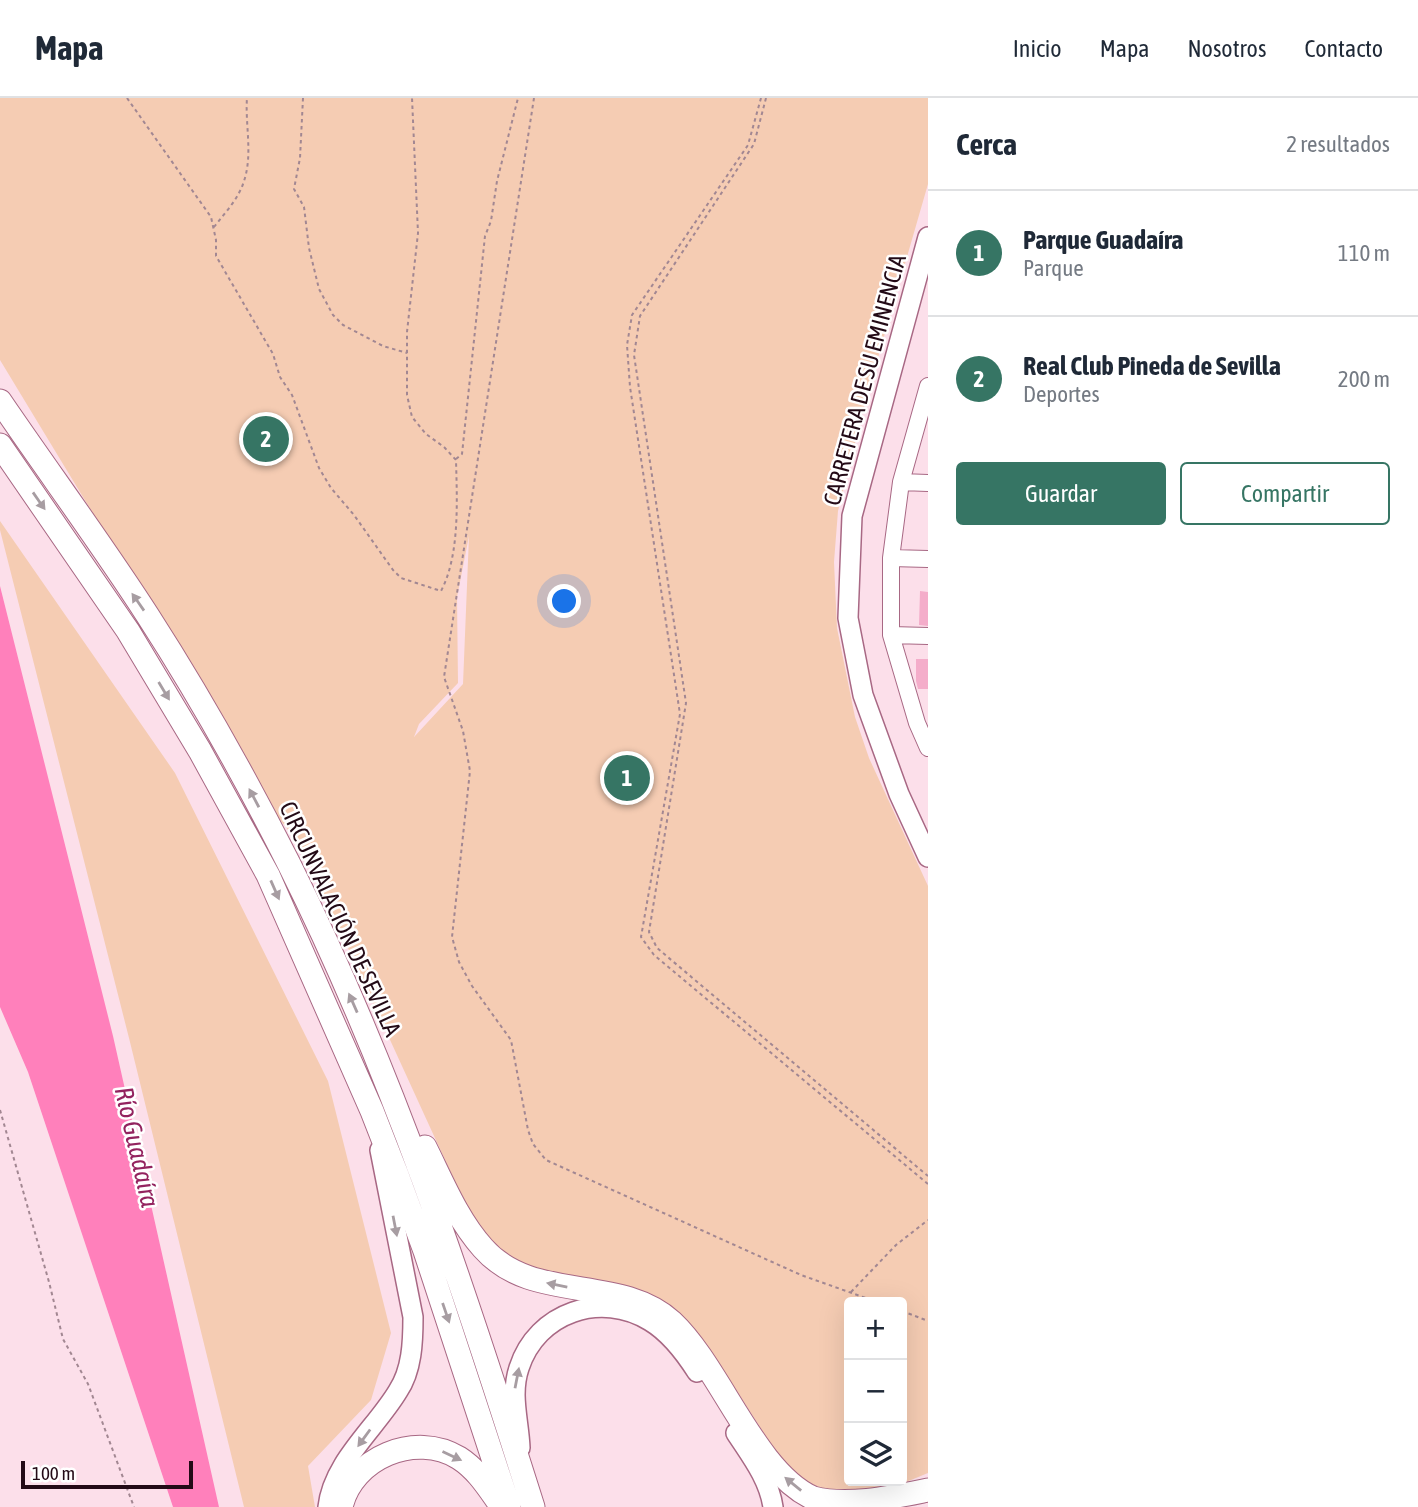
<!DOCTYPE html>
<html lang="es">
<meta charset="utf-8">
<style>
:root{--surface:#fff;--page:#f6f6f7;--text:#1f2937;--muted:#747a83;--line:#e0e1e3;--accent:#367564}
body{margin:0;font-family:"Asap Condensed",sans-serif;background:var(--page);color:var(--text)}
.controls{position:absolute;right:21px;bottom:21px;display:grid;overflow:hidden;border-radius:7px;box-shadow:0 7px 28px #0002}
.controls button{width:63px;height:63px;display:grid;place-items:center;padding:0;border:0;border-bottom:2px solid var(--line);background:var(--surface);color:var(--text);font:35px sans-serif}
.scale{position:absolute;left:21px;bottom:18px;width:172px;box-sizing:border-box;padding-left:7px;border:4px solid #230a16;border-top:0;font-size:19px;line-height:24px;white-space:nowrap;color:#230a16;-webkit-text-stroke:5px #fff;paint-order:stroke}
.you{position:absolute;left:565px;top:504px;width:24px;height:24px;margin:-18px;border:5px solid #fff;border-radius:50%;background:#1a73e8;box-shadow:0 0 0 10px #1a73e833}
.badge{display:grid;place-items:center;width:46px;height:46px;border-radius:50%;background:var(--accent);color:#fff;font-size:23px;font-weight:700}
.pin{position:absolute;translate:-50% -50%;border:4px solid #fff;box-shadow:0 2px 7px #0006}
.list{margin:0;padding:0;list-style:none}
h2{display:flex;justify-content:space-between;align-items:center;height:91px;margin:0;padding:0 28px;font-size:30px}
h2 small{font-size:23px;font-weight:400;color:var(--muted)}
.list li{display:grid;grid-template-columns:46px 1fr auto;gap:21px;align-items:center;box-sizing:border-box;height:126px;padding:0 28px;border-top:2px solid var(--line)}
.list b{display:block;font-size:26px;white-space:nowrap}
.list p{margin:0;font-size:23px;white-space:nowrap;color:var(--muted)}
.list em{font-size:23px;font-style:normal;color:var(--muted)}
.actions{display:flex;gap:14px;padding:21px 28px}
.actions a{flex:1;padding:16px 0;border:2px solid var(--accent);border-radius:7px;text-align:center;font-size:24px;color:var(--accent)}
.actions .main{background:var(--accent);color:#fff}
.icon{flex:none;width:38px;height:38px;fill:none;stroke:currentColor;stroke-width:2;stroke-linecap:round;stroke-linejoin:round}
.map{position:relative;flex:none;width:928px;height:1409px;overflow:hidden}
header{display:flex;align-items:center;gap:42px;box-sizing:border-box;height:98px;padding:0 35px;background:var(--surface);border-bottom:2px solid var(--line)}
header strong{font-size:33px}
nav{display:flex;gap:38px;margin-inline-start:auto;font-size:24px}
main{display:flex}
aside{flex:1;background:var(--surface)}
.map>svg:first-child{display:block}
.green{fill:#f5ccb3;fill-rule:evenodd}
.water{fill:#ff80bb}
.building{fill:#f4adca}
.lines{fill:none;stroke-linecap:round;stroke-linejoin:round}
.minor-casing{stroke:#a86884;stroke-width:18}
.major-casing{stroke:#a86884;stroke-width:22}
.highway-casing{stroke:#a86884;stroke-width:25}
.path{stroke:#a28792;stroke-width:2;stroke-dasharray:3.5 3.5;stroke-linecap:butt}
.minor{stroke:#fff;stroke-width:16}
.major{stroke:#fff;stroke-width:19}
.highway{stroke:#fff;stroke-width:23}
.oneway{fill:#a79da2}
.labels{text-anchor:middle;stroke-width:5;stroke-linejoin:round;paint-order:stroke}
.street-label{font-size:24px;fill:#230a16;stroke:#fff}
.water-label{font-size:26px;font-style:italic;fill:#93235f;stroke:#fff}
</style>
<header>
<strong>Mapa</strong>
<nav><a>Inicio</a><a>Mapa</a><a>Nosotros</a><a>Contacto</a></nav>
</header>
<main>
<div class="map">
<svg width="928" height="1409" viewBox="0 0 928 1409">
<rect width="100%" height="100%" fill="#fcdfea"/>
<path class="green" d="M0,0H928V86L866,301L838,413L834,464L837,530L855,619L869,660L928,788V1375L894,1389L831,1394L804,1383L780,1360L714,1258L657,1201L613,1185L566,1180L526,1171L493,1149L461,1097L305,756L315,745H310L304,751L275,716L0,262ZM469,438L463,586L414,639L419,626L458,585L457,499ZM849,1204H902V1383H849Z
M0,423L175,675L328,983L391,1235L371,1302L308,1368L315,1409H244L129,940L0,432Z"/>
<path class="water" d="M0,488L113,938L219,1409H173L28,974L0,909Z"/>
<path class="building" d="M920,493L928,494V528L919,527Z
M916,561H928V591H918L916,583Z"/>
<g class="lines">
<defs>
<path id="minor" d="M928,288L901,384L891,460V537L917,625L928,650
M901,384L928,385
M891,460L928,461
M891,537L928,538"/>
<path id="major" d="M928,139L852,418L848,520L863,597L899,696L928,759
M736,1335C751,1358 769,1381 773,1409
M520,1350C519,1323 510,1297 519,1270C537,1214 601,1193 650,1223C670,1235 685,1255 697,1274
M328,1409C333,1364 376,1330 398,1293C412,1272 413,1244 413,1219L380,1052"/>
<path id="highway" d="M0,303C49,375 101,445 148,518C199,597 246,681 289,766C392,972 464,1190 533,1409
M0,347L128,533L200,653L268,777L372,1013L397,1077L425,1153L509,1409
M425,1049C442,1083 457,1121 483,1150C532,1206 619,1176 672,1224C720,1269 755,1374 813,1400C848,1409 893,1399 928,1392
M341,1409C352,1360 415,1333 459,1360C478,1372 489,1391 502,1409"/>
</defs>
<use href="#minor" class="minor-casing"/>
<use href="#major" class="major-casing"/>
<use href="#highway" class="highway-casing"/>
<path class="path" d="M127,0L211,119L216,142V158L273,256L280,279L292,297L319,370L331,390L354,417L393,472L401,480L441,493C460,457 457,402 456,362L444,349L426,336L412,319L407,297V234L418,135L412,0
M303,0L300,60L294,91L304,109L309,150L319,191L333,217L343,227L383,248L407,255
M534,0L444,579L463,633L470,673L452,839L459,864L472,888L511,942L528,1032L533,1046L546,1062L801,1177L877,1204
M761,0L748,47L632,217L627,247L630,289L680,616L641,839L654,857L928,1086
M766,0L754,46L640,218L634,257L686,605L649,834L657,850L928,1078
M214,129C225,115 239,100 244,83C253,56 245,27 247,0
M456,361L462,356L485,138L491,123L497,83L518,0
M0,1012L49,1184L63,1241L88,1286L134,1409
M851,1194L896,1147L928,1122
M902,1213L928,1223"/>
<use href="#minor" class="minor"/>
<use href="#major" class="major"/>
<use href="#highway" class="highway"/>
</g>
<defs><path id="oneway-solid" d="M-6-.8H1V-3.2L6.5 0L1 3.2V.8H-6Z" transform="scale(1.75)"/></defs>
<g class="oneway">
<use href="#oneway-solid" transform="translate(39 403) rotate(55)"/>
<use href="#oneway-solid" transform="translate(138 504) rotate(-125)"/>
<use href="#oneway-solid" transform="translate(164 593) rotate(59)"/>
<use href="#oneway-solid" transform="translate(254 700) rotate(-118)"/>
<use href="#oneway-solid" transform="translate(275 792) rotate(66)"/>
<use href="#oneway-solid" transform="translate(353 905) rotate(-114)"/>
<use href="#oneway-solid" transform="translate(395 1128) rotate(79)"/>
<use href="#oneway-solid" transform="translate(557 1187) rotate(-169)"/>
<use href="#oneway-solid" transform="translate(446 1215) rotate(71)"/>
<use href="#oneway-solid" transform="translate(517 1280) rotate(-79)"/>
<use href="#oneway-solid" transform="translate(364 1340) rotate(126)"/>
<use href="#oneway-solid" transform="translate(452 1358) rotate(25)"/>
<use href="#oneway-solid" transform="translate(793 1386) rotate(-141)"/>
</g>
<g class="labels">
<g class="street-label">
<text transform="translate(865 282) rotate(-75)" y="8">CARRETERA DE SU EMINENCIA</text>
<text transform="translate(340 821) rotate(65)" y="8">CIRCUNVALACIÓN DE SEVILLA</text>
</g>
<g class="water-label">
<text transform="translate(137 1049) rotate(77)" y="9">Río Guadaíra</text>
</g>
</g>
</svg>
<div class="controls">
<button>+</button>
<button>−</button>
<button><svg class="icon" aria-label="layers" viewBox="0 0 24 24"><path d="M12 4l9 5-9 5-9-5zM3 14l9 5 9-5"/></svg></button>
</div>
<div class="scale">100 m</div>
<div class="you"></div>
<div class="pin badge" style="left:627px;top:680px">1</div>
<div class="pin badge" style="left:266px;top:341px">2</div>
</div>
<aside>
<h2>Cerca<small>2 resultados</small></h2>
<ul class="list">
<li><span class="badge">1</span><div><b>Parque Guadaíra</b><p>Parque</p></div><em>110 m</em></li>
<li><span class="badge">2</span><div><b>Real Club Pineda de Sevilla</b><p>Deportes</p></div><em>200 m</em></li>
</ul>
<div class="actions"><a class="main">Guardar</a><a>Compartir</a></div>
</aside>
</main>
